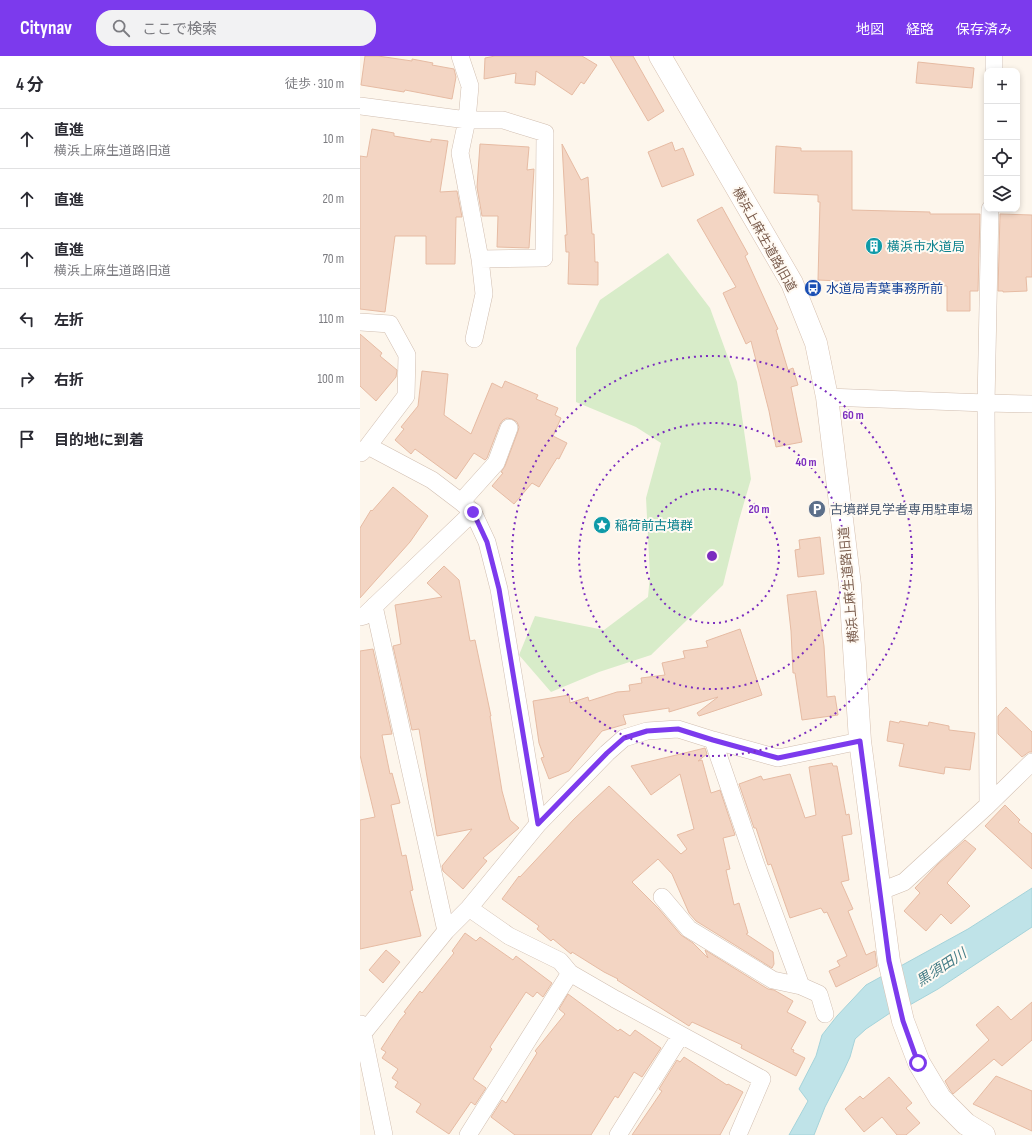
<!DOCTYPE html>
<html lang="ja">
<meta charset="utf-8">
<style>
:root{--surface:#fff;--page:#f2f2f3;--text:#2b2b33;--muted:#7c7c81;--line:#e1e1e2;--accent:#7c3aed}
body{margin:0;font-family:"Sofia Sans Condensed","Noto Sans JP",sans-serif;background:var(--page);color:var(--text)}
.controls{position:absolute;right:12px;top:12px;display:grid;overflow:hidden;border-radius:8px;box-shadow:0 2px 6px #0003}
.controls button{width:36px;height:36px;display:grid;place-items:center;padding:0;border:0;border-bottom:1px solid var(--line);background:var(--surface);color:var(--text);font:20px sans-serif}
.stop{position:absolute;width:12px;height:12px;margin:-9px;border:3px solid #7c3aed;border-radius:50%;background:#fff}
.stop.end{background:#7c3aed;border-color:#fff;box-shadow:0 1px 4px #0008}
.list{margin:0;padding:0;list-style:none}
h2{display:flex;justify-content:space-between;align-items:center;height:52px;margin:0;padding:0 16px;font-size:17px}
h2 small{font-size:13px;font-weight:400;color:var(--muted)}
.list li{display:grid;grid-template-columns:26px 1fr auto;gap:12px;align-items:center;box-sizing:border-box;height:60px;padding:0 16px;border-top:1px solid var(--line)}
.list b{display:block;font-size:15px;white-space:nowrap}
.list p{margin:0;font-size:13px;white-space:nowrap;color:var(--muted)}
.list em{font-size:13px;font-style:normal;color:var(--muted)}
.icon{flex:none;width:22px;height:22px;fill:none;stroke:currentColor;stroke-width:2;stroke-linecap:round;stroke-linejoin:round}
.map{position:relative;flex:none;width:672px;height:1079px;overflow:hidden}
header{display:flex;align-items:center;gap:24px;box-sizing:border-box;height:56px;padding:0 20px;background:var(--accent);color:#fff}
header strong{font-size:19px}
nav{display:flex;gap:22px;margin-inline-start:auto;font-size:14px}
.search{width:280px;height:36px;background:var(--page);display:flex;align-items:center;gap:10px;box-sizing:border-box;padding:0 14px;border-radius:16px;color:var(--muted);font-size:15px}
main{display:flex}
aside{flex:1;background:var(--surface)}
.map>svg:first-child{display:block}
.green{fill:#d8ecc9}
.water{fill:#bfe3e8;stroke:#a5d3da}
.building{fill:#f3d5c3;stroke:#e6bba3}
.lines{fill:none;stroke-linecap:round;stroke-linejoin:round}
.street-casing{stroke:#d1beb0;stroke-width:18}
.secondary-casing{stroke:#d6c0b0;stroke-width:23}
.street{stroke:#fff;stroke-width:17}
.secondary{stroke:#fff;stroke-width:22}
.route{stroke:#7c3aed;stroke-width:5}
.ring{fill:none;stroke:#7b2cbf;stroke-width:2;stroke-dasharray:2 4}
.labels{text-anchor:middle;stroke-width:4;stroke-linejoin:round;paint-order:stroke}
.street-label{font-size:13px;fill:#7a5c4d;stroke:#fffaf3}
.culture-label{font-size:13px;fill:#0d838f;stroke:#fffaf3;text-anchor:start}
.transit-label{font-size:13px;fill:#164399;stroke:#fffaf3;text-anchor:start}
.service-label{font-size:13px;fill:#4e5e75;stroke:#fffaf3;text-anchor:start}
.water-label{font-size:14px;font-style:italic;fill:#437c86;stroke:#fffaf3}
.centre{fill:#7b2cbf;stroke:#fffaf3;stroke-width:2}
.ring-label{font-size:12px;text-anchor:middle;font-weight:bold;fill:#7b2cbf;stroke:#fffaf3;stroke-width:4;stroke-linejoin:round;paint-order:stroke}
</style>
<header>
<strong>Citynav</strong>
<div class="search"><svg class="icon" aria-label="search" viewBox="0 0 24 24"><circle cx="10" cy="10" r="6"/><path d="M15 15l6 6"/></svg>ここで検索</div>
<nav><a>地図</a><a>経路</a><a>保存済み</a></nav>
</header>
<main>
<aside>
<h2>4 分<small>徒歩 · 310 m</small></h2>
<ul class="list">
<li><svg class="icon" aria-label="ahead" viewBox="0 0 24 24"><path d="M12 20V5M6 11l6-6 6 6"/></svg><div><b>直進</b><p>横浜上麻生道路旧道</p></div><em>10 m</em></li>
<li><svg class="icon" aria-label="ahead" viewBox="0 0 24 24"><path d="M12 20V5M6 11l6-6 6 6"/></svg><div><b>直進</b></div><em>20 m</em></li>
<li><svg class="icon" aria-label="ahead" viewBox="0 0 24 24"><path d="M12 20V5M6 11l6-6 6 6"/></svg><div><b>直進</b><p>横浜上麻生道路旧道</p></div><em>70 m</em></li>
<li><svg class="icon" aria-label="left" viewBox="0 0 24 24"><path d="M17 20v-9H6M10 6l-5 5 5 5"/></svg><div><b>左折</b></div><em>110 m</em></li>
<li><svg class="icon" aria-label="right" viewBox="0 0 24 24"><path d="M7 20v-9h11M14 6l5 5-5 5"/></svg><div><b>右折</b></div><em>100 m</em></li>
<li><svg class="icon" aria-label="arrive" viewBox="0 0 24 24"><path d="M6 21V4h12l-3 4 3 4H6"/></svg><div><b>目的地に到着</b></div></li>
</ul>
</aside>
<div class="map">
<svg width="672" height="1079" viewBox="0 0 672 1079">
<rect width="100%" height="100%" fill="#fdf6ec"/>
<path class="green" d="M308,197L350,252L377,326L391,423L379,464L363,529L291,599L239,616L191,636L159,599L175,560L244,574L288,541L290,520L286,442L301,387L276,371L216,346V292L240,244Z"/>
<path class="water" d="M672,832V871L578,933L548,950L530,957L506,973L495,983L490,1001L484,1014L465,1051L454,1079H429L448,1045L439,1033L456,1000L462,979L477,960L506,929L608,873Z"/>
<path class="building" d="M5,0H18L52,5V3L73,7L72,9L94,13L96,21L92,43L45,34L44,36L1,29Z
M135,0H222L237,9L224,28L221,26L212,39L176,15L175,29L155,27L156,17L124,23L125,2Z
M250,0H273L304,55L288,65Z
M558,6L614,12L612,32L556,27Z
M12,73L34,77V80L71,86V83L88,85L80,136L97,135L102,161H96L95,208H66V180H35L25,256L0,253V100L7,101Z
M312,86L315,95L323,92L334,119L302,131L288,96Z
M120,88L169,91L167,114L174,113L169,192L137,191L138,160H122L117,131Z
M202,88L221,124L228,121L232,178H234L235,206H238V229L208,228L209,196H206L205,179H207Z
M416,90L441,92V95H492V154L570,156V158H620L618,235H610V255H587V230L458,224L460,146H458V139L414,137Z
M362,151L388,198L385,200L418,273L416,274L428,314L433,312L438,329L431,331L442,386L416,391L409,355L391,285L386,288L363,237L376,231L337,164Z
M640,158L672,159V221H666L667,235L643,236V235H638Z
M0,278L22,297L20,300L37,314L36,321L16,345L0,330Z
M62,315L88,318L84,359L111,378L132,327L142,332L145,325L178,339L176,343L198,352L195,359L201,362L193,380L207,387L199,403L197,402L179,431L172,427L154,448L132,430L143,417L141,416L145,410L158,375L159,371L157,366L152,363L147,362L143,364L140,368L127,402L125,404L114,397L96,423L55,393L51,398L35,384L44,373L41,371L58,350Z
M33,431L68,460L50,486L0,542V472L11,454L12,455Z
M460,481L464,518L438,521L435,494L440,493L439,484Z
M84,510L99,524L110,585L115,584L131,660H130L142,735L150,764L159,772L123,802L127,805L103,833L83,815L82,810L112,773L77,780L59,673L52,674L33,590L41,588L35,549L82,541L67,527Z
M456,535L464,590L467,641L475,640L478,659L442,664L435,617H433L431,575L427,539Z
M380,573L402,639L339,660L337,657L358,641L309,656V652L263,659L266,668L242,675L209,715L189,723L181,702L184,701L179,687L173,645L209,639L210,647L228,641L229,645L257,636L270,635L269,629L282,627L281,622L305,619L302,607L325,602L323,595L348,591L346,585Z
M13,593L32,678L22,679L30,718L32,717L40,747L31,749L42,800L46,799L53,834L50,835L61,880L0,893V764L15,761L0,699V595Z
M646,651L672,676V696H669L662,701L638,678V660Z
M530,665L539,667L540,665L568,670L569,666L589,670V674L615,677L610,714L585,711L584,718L539,710L544,688L527,685Z
M345,692L347,698L338,705L342,704L351,737L360,734L375,779L363,782L370,813L366,814L374,849L379,847L388,877L386,878L413,896L414,908L412,912L336,865L329,857L312,818L298,803L272,826L299,853L321,879L333,887L348,902L345,894L408,933L414,934L433,945L427,956L446,966L431,993L434,994L433,996L445,1002L436,1020L381,992L382,989L332,966L329,970L257,924L258,923L244,916L212,896L211,898L193,883L191,885L177,873L179,870L142,843L159,820L160,821L214,763L249,730L321,798L327,793L317,779L334,773L320,718L291,739L271,710Z
M472,707L473,710H477L486,759L489,758L492,778L482,780L489,824L481,826L493,853L488,855L506,899L515,895L517,910L476,931L469,915L480,910L477,905L487,900L467,856L464,857L461,852L430,862L411,808L408,809L396,772H394L379,728L401,720L403,724L430,718L445,762L456,759L449,711Z
M645,749L660,764L658,766L672,778V813L625,770Z
M605,784L616,793L587,827L610,850L591,868L581,858L566,875L544,855L560,837L555,832L578,808Z
M105,877L116,885L120,881L153,904L156,900L192,927L183,941L177,936L173,941L166,936L130,991L132,993L113,1023L126,1032L115,1049L111,1046L89,1078L56,1056L61,1048L35,1031L38,1026L32,1022L38,1013L22,1002L26,996L21,993L40,964L46,957L44,956L60,935L62,937L94,897L92,895Z
M26,894L40,906L23,927L9,914Z
M208,938L258,975L260,973L270,980L275,974L301,992L282,1021L274,1016L258,1042L255,1040L231,1079H155L131,1061L142,1044L146,1047L177,997L175,995L205,958L199,953Z
M672,946V984L642,1010L634,1003L593,1038L590,1034L585,1025L629,984L616,969L638,950L651,964Z
M324,1001L367,1029L368,1028L383,1036L360,1079H272L302,1035L299,1033L317,1004L320,1006Z
M636,1020L672,1035V1075L613,1048Z
M529,1021L552,1047L546,1052L560,1067L546,1079H537L522,1061L504,1076L485,1053L500,1040L503,1043Z"/>
<g class="lines">
<defs>
<path id="street" d="M634,15V0
M0,50L107,64H143L185,77L184,202L120,203L100,97L107,64L110,30L100,0
M0,266L30,268L47,299L46,340L8,390L1,397
M114,283L124,238L120,203
M467,341L626,347L672,348
M101,446L136,407L149,372
M113,456L127,486L139,533L178,768
M14,550L86,875
M0,561L4,560L113,456L101,446L72,424L8,390
M353,684L396,809L441,930
M628,749L626,347L630,153
M521,835L544,826L628,749L672,706
M302,841L329,873L413,924L441,930L459,938L465,958
M109,852L149,880L200,905L210,917L255,943L402,1023L378,1079
M1,968L24,1079
M0,981L86,875L109,852L178,768L247,697L264,682L287,675L318,673L353,684L418,702L500,685
M108,1079L210,917
M258,1079L321,979"/>
<path id="secondary" d="M300,0L432,227L456,287L467,341L490,529L500,685L529,905L543,965L559,1007L580,1042L606,1068L624,1079"/>
</defs>
<use href="#street" class="street-casing"/>
<use href="#secondary" class="secondary-casing"/>
<use href="#street" class="street"/>
<use href="#secondary" class="secondary"/>
</g>
<g class="lines">
<path class="route" d="M113,456L127,486L139,533L178,768L247,697L264,682L287,675L318,673L353,684L418,702L500,685L529,905L543,965L558,1007"/>
</g>
<g class="ring">
<circle cx="352" cy="500" r="67"/>
<circle cx="352" cy="500" r="133"/>
<circle cx="352" cy="500" r="200"/>
</g>
<defs>
<symbol id="building-disc" viewBox="-11 -11 22 22"><circle r="9.5" fill="#0f9aa8" stroke="#fffaf3"/><path d="M-4-6H4V6H1V3H-1V6H-4ZM-2.5-4.3h1.7v1.8h-1.7ZM.8-4.3h1.7v1.8H.8ZM-2.5-1h1.7V.8h-1.7ZM.8-1h1.7V.8H.8Z" fill="#fff"/></symbol>
<symbol id="bus-disc" viewBox="-11 -11 22 22"><circle r="9.5" fill="#1a4fb4" stroke="#fffaf3"/><path d="M-5-6H5V4H4V6H2V4H-2V6H-4V4H-5ZM-3.5-4V0h7V-4ZM-3.5 1.2v1.5H-2V1.2ZM2 1.2v1.5H3.5V1.2Z" fill="#fff"/></symbol>
<symbol id="parking-disc" viewBox="-11 -11 22 22"><circle r="9.5" fill="#5c6f8a" stroke="#fffaf3"/><path d="M-3.5-5.5H1a3.5 3.5 0 0 1 0 7H-1V5.5H-3.5ZM-1-3.4V-.6H.8a1.4 1.4 0 0 0 0-2.8Z" fill="#fff"/></symbol>
<symbol id="sight-disc" viewBox="-11 -11 22 22"><circle r="9.5" fill="#0f9aa8" stroke="#fffaf3"/><path d="M0-6L1.8-2.2L6-1.7L2.9 1.2L3.7 5.4L0 3.3L-3.7 5.4L-2.9 1.2L-6-1.7L-1.8-2.2Z" fill="#fff"/></symbol>
</defs>
<g fill-rule="evenodd">
<use href="#building-disc" x="504" y="180" width="20" height="20"/>
<use href="#bus-disc" x="443" y="222" width="20" height="20"/>
<use href="#parking-disc" x="447" y="443" width="20" height="20"/>
<use href="#sight-disc" x="232" y="459" width="20" height="20"/>
</g>
<g class="labels">
<g class="street-label">
<text transform="translate(405 183) rotate(61)" y="5">横浜上麻生道路旧道</text>
<text transform="translate(488 529) rotate(-95)" y="5">横浜上麻生道路旧道</text>
</g>
<g class="culture-label">
<text x="527" y="195">横浜市水道局</text>
<text x="255" y="474">稲荷前古墳群</text>
</g>
<g class="transit-label">
<text x="466" y="237">水道局青葉事務所前</text>
</g>
<g class="service-label">
<text x="470" y="458">古墳群見学者専用駐車場</text>
</g>
<g class="water-label">
<text transform="translate(581 911) rotate(-33)" y="5">黒須田川</text>
</g>
</g>
<circle cx="352" cy="500" r="6" class="centre"/>
<g class="ring-label">
<text x="493" y="363">60 m</text>
<text x="446" y="410">40 m</text>
<text x="399" y="457">20 m</text>
</g>
</svg>
<div class="controls">
<button>+</button>
<button>−</button>
<button><svg class="icon" aria-label="locate" viewBox="0 0 24 24"><circle cx="12" cy="12" r="6"/><path d="M12 2v4M12 18v4M2 12h4M18 12h4"/></svg></button>
<button><svg class="icon" aria-label="layers" viewBox="0 0 24 24"><path d="M12 4l9 5-9 5-9-5zM3 14l9 5 9-5"/></svg></button>
</div>
<div class="stop" style="left:558px;top:1007px"></div>
<div class="stop end" style="left:113px;top:456px"></div>
</div>
</main>
